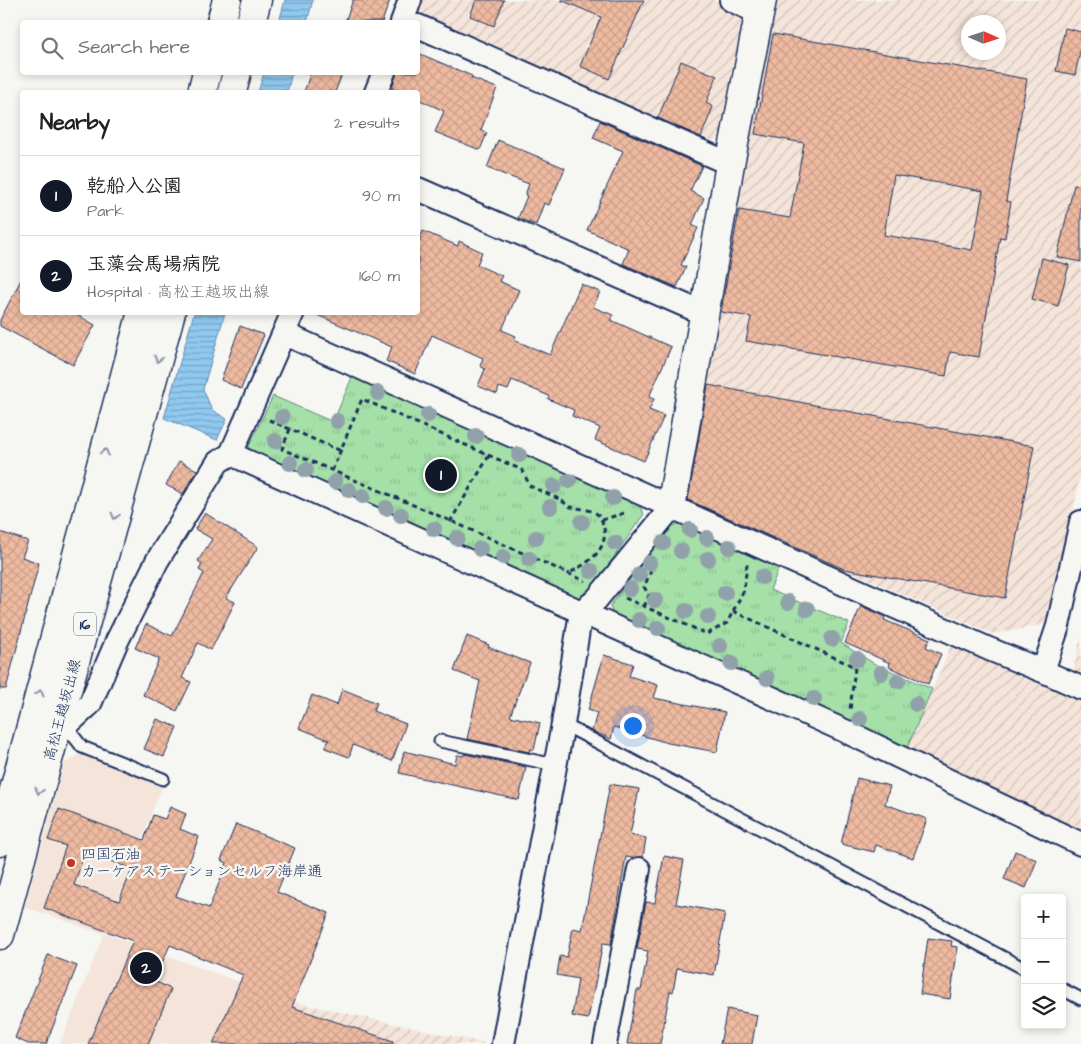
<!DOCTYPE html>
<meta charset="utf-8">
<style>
:root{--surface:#fff;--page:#f2f2f2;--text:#202124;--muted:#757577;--line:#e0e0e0;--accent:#111827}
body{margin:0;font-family:"Architects Daughter","Klee One",sans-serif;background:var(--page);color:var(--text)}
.controls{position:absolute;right:15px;bottom:15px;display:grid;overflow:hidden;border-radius:5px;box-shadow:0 2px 8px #0003}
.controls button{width:45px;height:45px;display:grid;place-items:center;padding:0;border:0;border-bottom:1px solid var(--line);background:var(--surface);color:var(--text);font:25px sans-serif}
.compass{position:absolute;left:961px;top:15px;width:45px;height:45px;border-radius:50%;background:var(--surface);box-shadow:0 2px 8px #0003;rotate:93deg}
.you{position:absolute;left:632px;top:725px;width:18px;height:18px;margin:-12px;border:4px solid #fff;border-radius:50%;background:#1a73e8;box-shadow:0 0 0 8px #1a73e833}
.badge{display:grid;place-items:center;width:32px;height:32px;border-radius:50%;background:var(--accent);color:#fff;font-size:16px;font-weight:700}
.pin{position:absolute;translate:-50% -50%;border:2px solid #fff;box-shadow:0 1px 5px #0006}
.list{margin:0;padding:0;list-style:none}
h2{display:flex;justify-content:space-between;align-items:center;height:65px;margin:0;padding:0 20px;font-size:21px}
h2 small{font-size:16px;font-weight:400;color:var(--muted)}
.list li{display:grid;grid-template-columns:32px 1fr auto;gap:15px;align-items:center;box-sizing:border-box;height:80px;padding:0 20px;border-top:1px solid var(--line)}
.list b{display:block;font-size:19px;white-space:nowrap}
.list p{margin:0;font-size:16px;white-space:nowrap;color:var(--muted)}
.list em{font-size:16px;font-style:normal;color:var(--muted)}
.icon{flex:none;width:28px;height:28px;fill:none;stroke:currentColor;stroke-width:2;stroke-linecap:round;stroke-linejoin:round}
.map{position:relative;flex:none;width:1081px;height:1044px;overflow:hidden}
.search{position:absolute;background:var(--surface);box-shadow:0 2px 8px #0003;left:20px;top:20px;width:400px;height:55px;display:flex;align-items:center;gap:12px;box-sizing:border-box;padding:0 18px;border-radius:5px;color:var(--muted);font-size:19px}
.panel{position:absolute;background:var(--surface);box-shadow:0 2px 8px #0003;left:20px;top:90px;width:400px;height:225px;border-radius:5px}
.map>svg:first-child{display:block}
.built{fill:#f4e4d9}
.industrial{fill:url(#industrial-furrows);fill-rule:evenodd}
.grass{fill:url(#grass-tufts);stroke:#608882}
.water{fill:url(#water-rules);stroke:#618bb5}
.building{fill:url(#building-cross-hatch);stroke:#1b2f5e;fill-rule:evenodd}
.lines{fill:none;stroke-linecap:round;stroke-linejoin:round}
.lane-casing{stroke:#1b2f5e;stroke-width:15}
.street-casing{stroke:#1b2f5e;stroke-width:26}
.secondary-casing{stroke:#1b2f5e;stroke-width:31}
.primary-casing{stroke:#1b2f5e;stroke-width:31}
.path{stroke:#1b2f5e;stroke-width:3;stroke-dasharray:5 4;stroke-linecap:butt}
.lane{stroke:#f6f6f2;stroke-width:11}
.street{stroke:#f6f6f2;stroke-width:22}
.secondary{stroke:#f6f6f2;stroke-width:28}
.primary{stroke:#f6f6f2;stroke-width:28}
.tree{fill:#90a1aa}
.oneway{stroke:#8892a8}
.poi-dot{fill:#c8321e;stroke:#f6f6f2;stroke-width:2}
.labels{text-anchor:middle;stroke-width:5;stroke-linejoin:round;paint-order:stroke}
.shield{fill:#f6f6f2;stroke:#5d6b8a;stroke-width:1}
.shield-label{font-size:14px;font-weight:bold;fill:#1b2f5e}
.street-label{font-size:15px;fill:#1b2f5e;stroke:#f6f6f2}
.poi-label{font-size:15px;fill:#1b2f5e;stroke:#f6f6f2;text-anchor:start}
</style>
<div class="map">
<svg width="1081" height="1044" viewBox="0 0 1081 1044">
<defs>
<pattern id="industrial-furrows" width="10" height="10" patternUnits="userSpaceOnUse" patternTransform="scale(1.25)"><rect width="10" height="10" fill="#f4e4d9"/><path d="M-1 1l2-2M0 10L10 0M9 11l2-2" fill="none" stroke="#d1c4bd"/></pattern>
<pattern id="grass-tufts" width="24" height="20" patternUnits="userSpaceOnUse" patternTransform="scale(1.25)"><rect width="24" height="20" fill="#a4e0a7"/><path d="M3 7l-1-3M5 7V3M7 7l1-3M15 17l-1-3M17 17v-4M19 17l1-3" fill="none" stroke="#8dc092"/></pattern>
<pattern id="water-rules" width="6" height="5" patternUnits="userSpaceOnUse" patternTransform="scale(1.25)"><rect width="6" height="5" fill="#90c9ef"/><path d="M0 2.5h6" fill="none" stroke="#75a4c5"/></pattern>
<pattern id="building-cross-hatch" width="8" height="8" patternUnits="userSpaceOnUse" patternTransform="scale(1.25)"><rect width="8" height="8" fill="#eebaa0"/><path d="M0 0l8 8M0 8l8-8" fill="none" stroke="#cca08c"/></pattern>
</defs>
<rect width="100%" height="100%" fill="#f6f6f2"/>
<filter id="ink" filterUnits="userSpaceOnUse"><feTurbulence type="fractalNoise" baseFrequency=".02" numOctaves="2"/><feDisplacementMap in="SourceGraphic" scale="10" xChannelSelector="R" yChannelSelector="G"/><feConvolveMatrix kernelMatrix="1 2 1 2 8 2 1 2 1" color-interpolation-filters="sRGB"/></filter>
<g filter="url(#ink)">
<path class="built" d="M81,754L162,787L104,933L298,1003L284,1044H60L104,934L25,907L64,764Z"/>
<path class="industrial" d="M422,0H713L739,11L745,23L723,136L713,141L416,14Z
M775,0H1081V470L1052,623L993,634L683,498ZM968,22H998V52H968Z
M1081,637V679L1072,675Z
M953,641L1081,700V832L907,748Z
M298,1003L488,1044H284Z"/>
<path class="grass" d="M353,375L636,500L644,514L585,598H574L247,450L273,396L333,422Z
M686,523L780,565L770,590L849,623L841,643L873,663L932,689L907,748L614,618L610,606L669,526Z"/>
<path class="water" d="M285,0H313L307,22H279Z
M264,73H292L287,92H258Z
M194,313H225L203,389L212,410L227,419L217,440L164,418Z"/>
<path class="building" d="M353,0H390L382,22H345Z
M476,0H504L494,26L470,16Z
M561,0H644L609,79L580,66L601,17Z
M1065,28L1081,32V47L1075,75L1056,71Z
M773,34L1027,79L1006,201L1011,202L1005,238L1000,237L979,357L950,352L946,376L746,341L751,317L721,312L739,210L790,218L804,143L755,134ZM894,175L983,191L972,250L884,235Z
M418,53L472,76L471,78L497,88L481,130L487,133L480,150L435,132L444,111L418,99V92H401L392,88L397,72H418Z
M681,61L717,76L706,103L713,107L701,137L658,118Z
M311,72H343L335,92H304Z
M600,121L702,166L690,191L704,198L692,225L698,228L681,265L686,267L677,287L623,264L629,249L587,230L623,151L593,138Z
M498,140L565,168L549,205L544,203L536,225L518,218L527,196L525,195L529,184L487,168Z
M1074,185L1081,186V262L1057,257Z
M423,231L458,246L459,241L482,252L477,265L502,276L499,281L519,290L502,330L516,336L514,340L550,355L581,284L600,292L593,307L613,315L611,320L671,347L649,397L654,399L649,410L664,416L644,461L595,440L600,428L572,416L574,410L548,399L549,396L512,380L508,390L499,387L497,394L478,386L485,369L480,366L483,358L432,335L415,374L386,361L392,347L310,312H418V245Z
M1042,258L1069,265L1058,306L1032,299Z
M22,278V312H72L95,325L73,365L0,326V320Z
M240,326L264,335L241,389L221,380Z
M708,385L1034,446L1005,598L844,569L688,500Z
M179,461L197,470L183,494L166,485Z
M205,513L258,547L226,598L235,602L211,650L198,643L182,678L191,682L177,711L143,695L159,659L135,648L146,624L172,636L204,573L199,570L202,564L198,561L212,539L195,529Z
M0,532L28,541L22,557L39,563L6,689H0Z
M861,606L885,617L884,620L930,639L926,647L941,654L928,684L889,667L890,663L845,643Z
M467,636L489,645L488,647L530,663L510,716L540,723L534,750L530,749L529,752L467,739L480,681L454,671Z
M604,655L633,664L629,676L658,685L654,698L725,712L717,752L668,743L614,727L611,739L592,731L597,713L588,710Z
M342,689L377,703L373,711L406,724L392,761L353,745L349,757L325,748L329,740L299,728L312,695L337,705Z
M157,719L177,727L164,757L144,749Z
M404,751L455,764L457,755L463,756L464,754L526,767L519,800L399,773Z
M857,778L890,786L885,804L927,819L913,858L876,845L874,852L841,844Z
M610,784L639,789L630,835L646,838L643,857L633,858L626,857L611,944L603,943L588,1019L572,1016L578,979L557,975L560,956L567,957L573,928L582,930Z
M170,807L186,814L180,829L199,837L176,896L209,908L227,863L221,860L236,824L295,848L277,892L329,913L292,1007L393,1041V1044H213L243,975L170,945L154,981L171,989L148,1044H88L133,941L44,908L66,846L48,840L59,809L144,840L153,815L165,819ZM85,852L132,869L119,901L74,885Z
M1015,851L1037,860L1026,888L1004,879Z
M664,856L684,860L676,904L725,913L714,975L677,968L673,992L670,991L660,1044H627L637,990H641L648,951L637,949L646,902L655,903Z
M928,938L952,941L951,946L958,947L950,999L920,994Z
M48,955L77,966L46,1044H28L15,1038Z
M727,1009L757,1015L752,1044H720Z"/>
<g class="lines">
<defs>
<path id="lane" d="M563,724L1025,969
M66,726L82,747L163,779
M440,741L555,765
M1062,989L1081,999"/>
<path id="street" d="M731,0L759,13
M402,22L410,0
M418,26L730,164
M376,92L384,72
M418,189L705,314
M285,334L989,649L1043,671
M231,454L845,731L1081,844
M1081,522L1058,626L1043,671L1081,688
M47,726L57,728L66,726L90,704L117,641L157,561L218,462L231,454L293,312
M503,1044L563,724L581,612L596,600L671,508
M605,1044L639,869"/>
<path id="secondary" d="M671,508L730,164L762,0"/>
<path id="primary" d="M221,22L227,0
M251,22L257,0
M202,92L207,72
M232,92L237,72
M0,842L142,312
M0,935L171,312"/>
</defs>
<use href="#lane" class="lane-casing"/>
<use href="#street" class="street-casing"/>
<use href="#secondary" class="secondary-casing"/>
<use href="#primary" class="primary-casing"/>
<path class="path" d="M269,420L341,451
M290,429L282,449L451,521L585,581
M332,471L362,399L522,470L530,486C540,491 552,495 562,501C565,503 568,506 571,507C580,509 590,509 597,514C601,517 603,523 604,528C608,551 587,564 569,573
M602,520L627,512
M450,522L490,454
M625,598L707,634L727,623L744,590L747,564
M644,607L649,595L644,587L651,571
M733,611L855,667L850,710"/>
<use href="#lane" class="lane"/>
<use href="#street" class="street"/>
<use href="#secondary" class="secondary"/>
<use href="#primary" class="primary"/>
</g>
<g class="tree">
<circle cx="378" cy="393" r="8"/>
<circle cx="428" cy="415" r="8"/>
<circle cx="282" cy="417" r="8"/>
<circle cx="337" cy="421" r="8"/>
<circle cx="476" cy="436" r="8"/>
<circle cx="275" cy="441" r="8"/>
<circle cx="519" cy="455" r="8"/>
<circle cx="290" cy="463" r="8"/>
<circle cx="306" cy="470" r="8"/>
<circle cx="569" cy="481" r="8"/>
<circle cx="335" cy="482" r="8"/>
<circle cx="554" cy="486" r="8"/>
<circle cx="349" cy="490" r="8"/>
<circle cx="363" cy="496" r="8"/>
<circle cx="613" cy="498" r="8"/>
<circle cx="550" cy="507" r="8"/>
<circle cx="386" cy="508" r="8"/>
<circle cx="401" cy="515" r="8"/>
<circle cx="582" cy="522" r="8"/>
<circle cx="434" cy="529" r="8"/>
<circle cx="690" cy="530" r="8"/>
<circle cx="457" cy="538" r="8"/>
<circle cx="536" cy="538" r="8"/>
<circle cx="707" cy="538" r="8"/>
<circle cx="615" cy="543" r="8"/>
<circle cx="663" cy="543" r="8"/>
<circle cx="729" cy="547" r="8"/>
<circle cx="480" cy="549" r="8"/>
<circle cx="681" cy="551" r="8"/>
<circle cx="503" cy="557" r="8"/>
<circle cx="529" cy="559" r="8"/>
<circle cx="708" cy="559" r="8"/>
<circle cx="649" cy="563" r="8"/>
<circle cx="591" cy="571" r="8"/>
<circle cx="639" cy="575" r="8"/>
<circle cx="762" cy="577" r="8"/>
<circle cx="630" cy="589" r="8"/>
<circle cx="725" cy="593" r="8"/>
<circle cx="655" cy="600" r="8"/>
<circle cx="788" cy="602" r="8"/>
<circle cx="807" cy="609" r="8"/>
<circle cx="686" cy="611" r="8"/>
<circle cx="708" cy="617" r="8"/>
<circle cx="639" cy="620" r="8"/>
<circle cx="658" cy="628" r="8"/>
<circle cx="832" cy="639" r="8"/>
<circle cx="720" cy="646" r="8"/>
<circle cx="857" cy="659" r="8"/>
<circle cx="731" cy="663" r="8"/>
<circle cx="881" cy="673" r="8"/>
<circle cx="767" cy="678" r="8"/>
<circle cx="898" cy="681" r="8"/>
<circle cx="814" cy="699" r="8"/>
<circle cx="916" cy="704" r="8"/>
<circle cx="860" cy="719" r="8"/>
</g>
<defs><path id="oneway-chevron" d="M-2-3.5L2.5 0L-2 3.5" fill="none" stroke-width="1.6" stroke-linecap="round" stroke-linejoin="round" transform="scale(1.25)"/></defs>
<g class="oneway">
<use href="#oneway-chevron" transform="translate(158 359) rotate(105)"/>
<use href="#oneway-chevron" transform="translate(105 452) rotate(-75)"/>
<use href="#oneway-chevron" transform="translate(115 516) rotate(105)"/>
<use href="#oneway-chevron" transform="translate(40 693) rotate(-75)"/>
<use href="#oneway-chevron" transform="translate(39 791) rotate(105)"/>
</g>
</g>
<circle class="poi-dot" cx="71" cy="863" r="5"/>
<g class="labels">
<rect class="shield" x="74" y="612.5" width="22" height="23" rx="4"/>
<g class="shield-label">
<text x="85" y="629">16</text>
</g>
<g class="street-label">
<text transform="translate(62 710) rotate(-75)" y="5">高松王越坂出線</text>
</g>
<g class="poi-label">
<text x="81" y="859">四国石油<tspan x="81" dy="17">カーケアステーションセルフ海岸通</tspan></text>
</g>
</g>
</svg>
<div class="controls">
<button>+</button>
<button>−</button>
<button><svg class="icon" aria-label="layers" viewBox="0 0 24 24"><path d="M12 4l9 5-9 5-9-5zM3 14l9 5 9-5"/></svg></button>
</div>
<svg class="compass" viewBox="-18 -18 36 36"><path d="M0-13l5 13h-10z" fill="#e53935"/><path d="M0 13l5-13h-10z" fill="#757577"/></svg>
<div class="you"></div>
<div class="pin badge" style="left:441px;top:475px">1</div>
<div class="pin badge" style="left:146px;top:968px">2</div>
<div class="search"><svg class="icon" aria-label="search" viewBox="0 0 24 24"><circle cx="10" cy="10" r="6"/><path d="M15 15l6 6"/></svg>Search here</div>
<section class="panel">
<h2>Nearby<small>2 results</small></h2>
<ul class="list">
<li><span class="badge">1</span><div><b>乾船入公園</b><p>Park</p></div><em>90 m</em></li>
<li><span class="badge">2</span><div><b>玉藻会馬場病院</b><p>Hospital · 高松王越坂出線</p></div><em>160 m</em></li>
</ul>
</section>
</div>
